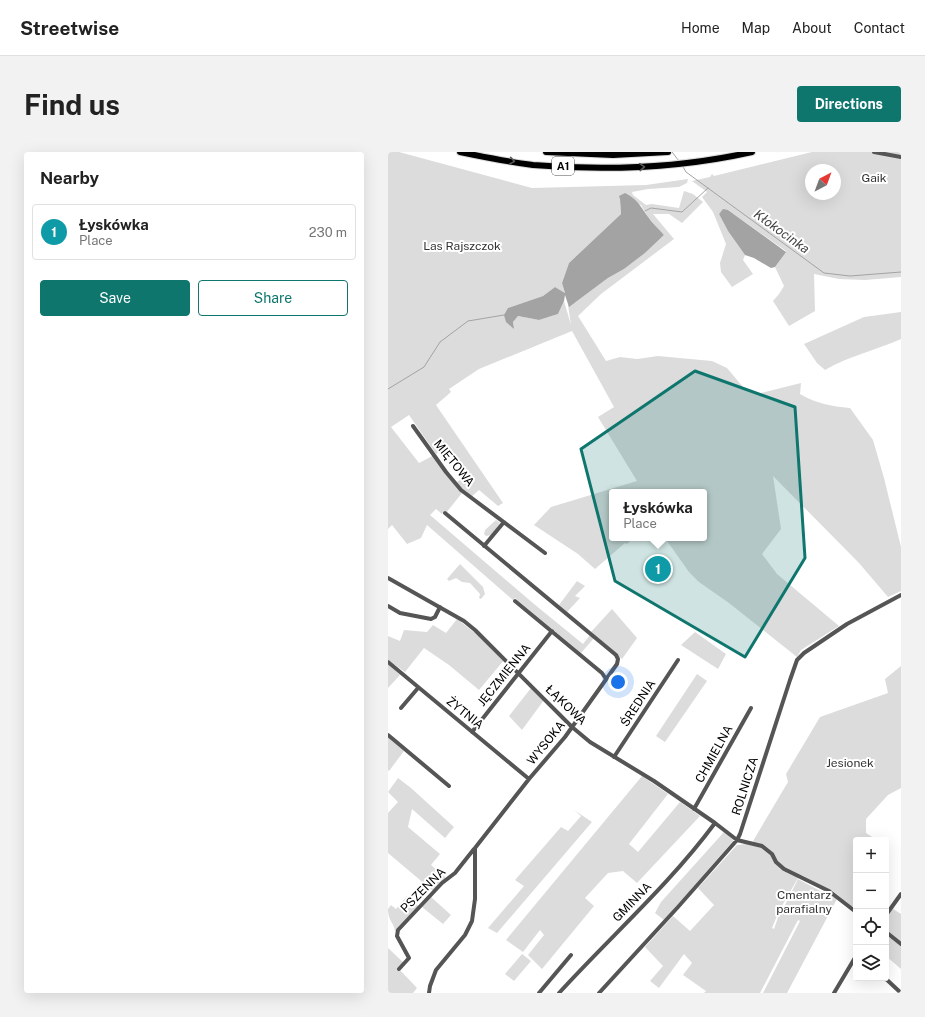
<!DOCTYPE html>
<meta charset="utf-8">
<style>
:root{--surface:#fff;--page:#f2f2f2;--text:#222;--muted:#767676;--line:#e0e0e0;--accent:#0f766e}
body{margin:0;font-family:"Public Sans",sans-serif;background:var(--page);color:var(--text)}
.controls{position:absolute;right:12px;bottom:12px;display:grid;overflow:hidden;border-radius:4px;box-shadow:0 4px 16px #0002}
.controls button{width:36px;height:36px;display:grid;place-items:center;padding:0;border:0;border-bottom:1px solid var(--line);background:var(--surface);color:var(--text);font:20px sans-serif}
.compass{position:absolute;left:417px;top:12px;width:36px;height:36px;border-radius:50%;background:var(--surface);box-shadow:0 4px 16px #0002;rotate:41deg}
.you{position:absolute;left:230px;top:530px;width:14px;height:14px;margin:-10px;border:3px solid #fff;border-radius:50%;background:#1a73e8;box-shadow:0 0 0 6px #1a73e833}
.badge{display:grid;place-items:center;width:26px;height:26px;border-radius:50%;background:var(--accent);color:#fff;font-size:13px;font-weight:700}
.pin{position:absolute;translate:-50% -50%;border:2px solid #fff;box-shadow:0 1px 4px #0006}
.popup{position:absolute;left:221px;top:337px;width:98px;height:52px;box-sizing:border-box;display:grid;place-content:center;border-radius:4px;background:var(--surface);filter:drop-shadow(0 1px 3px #0005);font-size:13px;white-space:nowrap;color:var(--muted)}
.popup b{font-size:15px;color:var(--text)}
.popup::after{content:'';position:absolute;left:50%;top:100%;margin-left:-8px;border:8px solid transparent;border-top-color:var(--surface)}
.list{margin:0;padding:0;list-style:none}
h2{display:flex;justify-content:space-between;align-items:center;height:52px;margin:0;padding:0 16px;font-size:17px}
h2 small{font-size:13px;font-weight:400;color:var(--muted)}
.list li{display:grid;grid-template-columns:26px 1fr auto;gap:12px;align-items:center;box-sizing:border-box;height:56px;margin:0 8px 8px;padding:0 8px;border:1px solid var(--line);border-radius:4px}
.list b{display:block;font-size:15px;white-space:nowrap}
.list p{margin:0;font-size:13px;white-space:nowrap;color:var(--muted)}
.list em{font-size:13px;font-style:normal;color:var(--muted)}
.actions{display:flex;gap:8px;padding:12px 16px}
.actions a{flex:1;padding:9px 0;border:1px solid var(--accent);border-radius:4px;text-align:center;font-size:14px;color:var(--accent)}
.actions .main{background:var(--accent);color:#fff}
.icon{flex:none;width:22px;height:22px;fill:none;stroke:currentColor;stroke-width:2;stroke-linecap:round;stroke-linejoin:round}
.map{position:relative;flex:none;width:513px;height:841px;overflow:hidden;border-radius:4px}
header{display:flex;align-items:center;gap:24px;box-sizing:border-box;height:56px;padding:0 20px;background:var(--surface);border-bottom:1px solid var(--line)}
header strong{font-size:19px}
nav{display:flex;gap:22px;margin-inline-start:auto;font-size:14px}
.intro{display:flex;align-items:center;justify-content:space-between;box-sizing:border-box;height:96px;padding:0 24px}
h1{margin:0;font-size:28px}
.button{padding:10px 18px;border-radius:4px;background:var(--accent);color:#fff;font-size:14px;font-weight:700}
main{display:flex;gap:24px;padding:0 24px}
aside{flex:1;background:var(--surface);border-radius:4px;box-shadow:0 4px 16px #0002}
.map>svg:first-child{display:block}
.green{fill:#dcdcdc;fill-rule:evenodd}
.water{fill:#a3a3a3}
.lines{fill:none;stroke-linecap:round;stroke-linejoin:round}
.stream{stroke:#a3a3a3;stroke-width:1}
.highway-casing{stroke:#dbdbdb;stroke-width:8}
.minor{stroke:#555;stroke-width:4}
.highway{stroke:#000;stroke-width:6}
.oneway{stroke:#595959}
.marked{fill:#0f766e;fill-opacity:0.2;stroke:#0f766e;stroke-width:3;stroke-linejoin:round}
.labels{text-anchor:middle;stroke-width:4;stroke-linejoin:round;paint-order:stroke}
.shield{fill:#fff;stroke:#4c4c4c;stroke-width:1}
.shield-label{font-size:11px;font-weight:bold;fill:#000}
.park-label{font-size:12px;fill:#333;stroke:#fff}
.street-label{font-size:12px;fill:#000;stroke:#fff}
.water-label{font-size:13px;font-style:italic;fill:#444;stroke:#fff}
</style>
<header>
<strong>Streetwise</strong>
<nav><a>Home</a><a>Map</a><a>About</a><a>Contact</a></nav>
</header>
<div class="intro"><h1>Find us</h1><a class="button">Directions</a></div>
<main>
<aside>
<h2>Nearby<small></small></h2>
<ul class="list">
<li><span class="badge" style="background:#0f9aa8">1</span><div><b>Łyskówka</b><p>Place</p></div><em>230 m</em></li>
</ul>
<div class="actions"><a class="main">Save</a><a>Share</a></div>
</aside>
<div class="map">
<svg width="513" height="841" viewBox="0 0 513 841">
<rect width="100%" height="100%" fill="#fff"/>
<path class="green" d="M0,0H11L144,36L258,33L300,27L299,31L291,35L260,37L244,40L245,43L258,53L264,52L291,56L296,39L305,42L315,50L294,71L281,62H265L286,87L213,142L190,164L218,209L232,205L249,207L270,204L324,209L339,216L355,235L369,242L413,231L412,242C430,252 442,254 462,256L485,288L496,326L513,395V439L500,445L471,411L385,324L393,377L374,402L389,422L451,474L413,498L409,505L341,451L311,430L301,420L277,386H316V340H224V386H245L239,392L237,391L207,417L190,402L146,373L163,355L249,329L210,265L226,255L184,179L91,217L61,237L63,240L48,253L115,351L110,354L91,338L83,345L73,336L69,330L78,323L60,293L48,302L74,341L58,361L56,359L54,362L48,357L42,363L146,452L195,492L202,483L206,486L193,501L127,446L125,448L39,373L33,386L19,392L4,373L0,377ZM232,47L253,53L262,68L276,83L257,101L236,117L220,126L189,149L180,153L183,173L176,149L170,162L151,168L130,164L125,170L126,176L120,156L155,144L167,135L177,141L174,131L181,111L233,62ZM21,263L48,302L31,311L3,275Z
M424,0H513V125L477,128L451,127L426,122L427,159L401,174L385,149L391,142L396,134L387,115L398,99L340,58H335L331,62L340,79L357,103L355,108L365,122L344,135L333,120L332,111L338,92L325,60L314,45L319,40L304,29L322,25L324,22L326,24ZM423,18H447V42H423Z
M513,160V187C488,198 461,204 437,218L429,211L416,192L476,165Z
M108,368L112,371L104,383L98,384L96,382L97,378Z
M72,412L95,435L97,442L93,447L91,446L92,442L82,431L74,430L68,426L61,429L59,427Z
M189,429L197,434L187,444L192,446L179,460L171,453Z
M224,457L249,486L234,507L203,480Z
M69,467L97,489L116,508L91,538L61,513L36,496L17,520L0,508V484L12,489L16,478L39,480L45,473L58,481Z
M307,480L338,502L330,517L293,493Z
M0,512L12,523L0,536Z
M513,514V636L500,643L478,667V681L489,688H468V749L464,755L445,739L413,723L410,726L391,759L384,776L386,777L392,760L394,759L410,727L438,742L440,740L449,747L399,841H375L412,769L410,768L372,841H316L318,839L295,823L304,811L296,802L271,836L262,829L275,814L257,795L285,764L302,779L326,753L310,736L349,693L359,692L369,693L365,689L400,630L398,622L432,565L500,541L497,527Z
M309,522L319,529L277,590L268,584Z
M143,536L156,548L134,578L121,564Z
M0,585L16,599L1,619L0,618Z
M254,624L280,642L241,692L250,700L292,650L312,664L249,731L235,719L220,721L197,746L206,754L154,817L140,803L156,783L152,778L135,800L118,788Z
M10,626L23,636L66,675L57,686L24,657L20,675L52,702L43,713L58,726L45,739L0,701V661L10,650L0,640Z
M186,658L204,670L109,781L100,776L136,734L127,728L173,675L180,679L193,664Z
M336,680L344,687L345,689L276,768L267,761L273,750Z
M19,744L31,754L7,780C7,771 0,770 0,757L3,753L8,757Z
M43,745L63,763L55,772L34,755Z
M505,757L513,762V790L498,778V766Z
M498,783L513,794V817L498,804Z
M0,796L17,812L11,817L29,836L25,841H0Z
M134,802L143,809L126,829L117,822Z"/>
<path class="water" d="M237,41C250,47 254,57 263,69C267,74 272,78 276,83L257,101L236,117L220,126L181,155L177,143L176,149L170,162L151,168L130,164L125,170L126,177L118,170L116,163L120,156L155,144L167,135L177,141L174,131L181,111L233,62L232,47L231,44Z
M335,57L340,58L398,100L387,115L383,116L366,106L357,103L340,79L331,62Z"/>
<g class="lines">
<path class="stream" d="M284,0L291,9
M294,13L298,20L436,121L462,124L513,120
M257,59L263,56L294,60L320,36
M0,237L36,215L52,190L80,169L116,163"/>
<defs>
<path id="highway" d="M72,0C96,5 121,10 145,13C218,19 292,16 364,0
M158,0L225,3L280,0"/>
</defs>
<use href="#highway" class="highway-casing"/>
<path class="minor" d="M486,0L513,5
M25,274L58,320L73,338L157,401
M96,394L116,370
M0,426L76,469L87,478L184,575L202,590L266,629L327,671L349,688L374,694L384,702L388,710L396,717L441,739L468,760
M127,449L214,521L218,527
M0,454L12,461L43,467L47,465L52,455
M0,510L141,627
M13,556L30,536
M84,580L164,479
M0,583L61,634
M226,605L290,508
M306,657L363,556
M498,763L513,742
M498,780L513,792
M11,817L21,806L9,784L10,778L54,731L67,721L86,697
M497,826L513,841
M41,841L42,834L48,818L77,783L84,769L87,747V696L141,627L177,585L229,512L230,507L228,503L57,361
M151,841L183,803
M171,841C223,784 281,733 327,671
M211,841L290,755L349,688L352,682L402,528L409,508L416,501L459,472L513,443
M446,841L468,804"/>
<use href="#highway" class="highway"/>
</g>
<defs><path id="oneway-chevron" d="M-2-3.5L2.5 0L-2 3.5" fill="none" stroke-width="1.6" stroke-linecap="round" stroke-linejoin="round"/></defs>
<g class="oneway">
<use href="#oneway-chevron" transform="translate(124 9) rotate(9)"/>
<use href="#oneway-chevron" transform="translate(254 15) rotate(-3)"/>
</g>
<path class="marked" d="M307,219L407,255L417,406L357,505L227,429L193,297Z"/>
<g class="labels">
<rect class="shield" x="164" y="5" width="22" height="18" rx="3"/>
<g class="shield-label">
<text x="175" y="18">A1</text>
</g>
<g class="park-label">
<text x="486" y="30">Gaik</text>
<text x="74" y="98">Las Rajszczok</text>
<text x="462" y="615">Jesionek</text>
<text x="416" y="747">Cmentarz<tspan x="416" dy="14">parafialny</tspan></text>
</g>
<g class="street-label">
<text transform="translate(66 311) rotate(51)" y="4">MIĘTOWA</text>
<text transform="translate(116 523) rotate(-51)" y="4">JĘCZMIENNA</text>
<text transform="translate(250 551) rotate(-57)" y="4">ŚREDNIA</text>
<text transform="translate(178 553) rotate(44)" y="4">ŁĄKOWA</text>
<text transform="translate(77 561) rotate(39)" y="4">ŻYTNIA</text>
<text transform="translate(158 591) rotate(-51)" y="4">WYSOKA</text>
<text transform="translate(326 602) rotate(-61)" y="4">CHMIELNA</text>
<text transform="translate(357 634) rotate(-72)" y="4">ROLNICZA</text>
<text transform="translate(35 738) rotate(-45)" y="4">PSZENNA</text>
<text transform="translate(244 750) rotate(-46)" y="4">GMINNA</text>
</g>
<g class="water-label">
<text transform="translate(394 79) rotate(36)" y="5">Kłokocinka</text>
</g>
</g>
</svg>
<div class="controls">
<button>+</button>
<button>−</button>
<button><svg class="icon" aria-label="locate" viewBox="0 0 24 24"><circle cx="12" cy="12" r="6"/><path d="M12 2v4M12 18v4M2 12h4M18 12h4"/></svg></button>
<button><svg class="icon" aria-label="layers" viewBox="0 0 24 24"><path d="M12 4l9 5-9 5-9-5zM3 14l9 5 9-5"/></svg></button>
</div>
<svg class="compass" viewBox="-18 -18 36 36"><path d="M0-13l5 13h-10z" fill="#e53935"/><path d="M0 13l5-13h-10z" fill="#767676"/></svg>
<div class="you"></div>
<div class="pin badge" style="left:270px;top:417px;background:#0f9aa8">1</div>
<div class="popup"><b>Łyskówka</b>Place</div>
</div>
</main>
